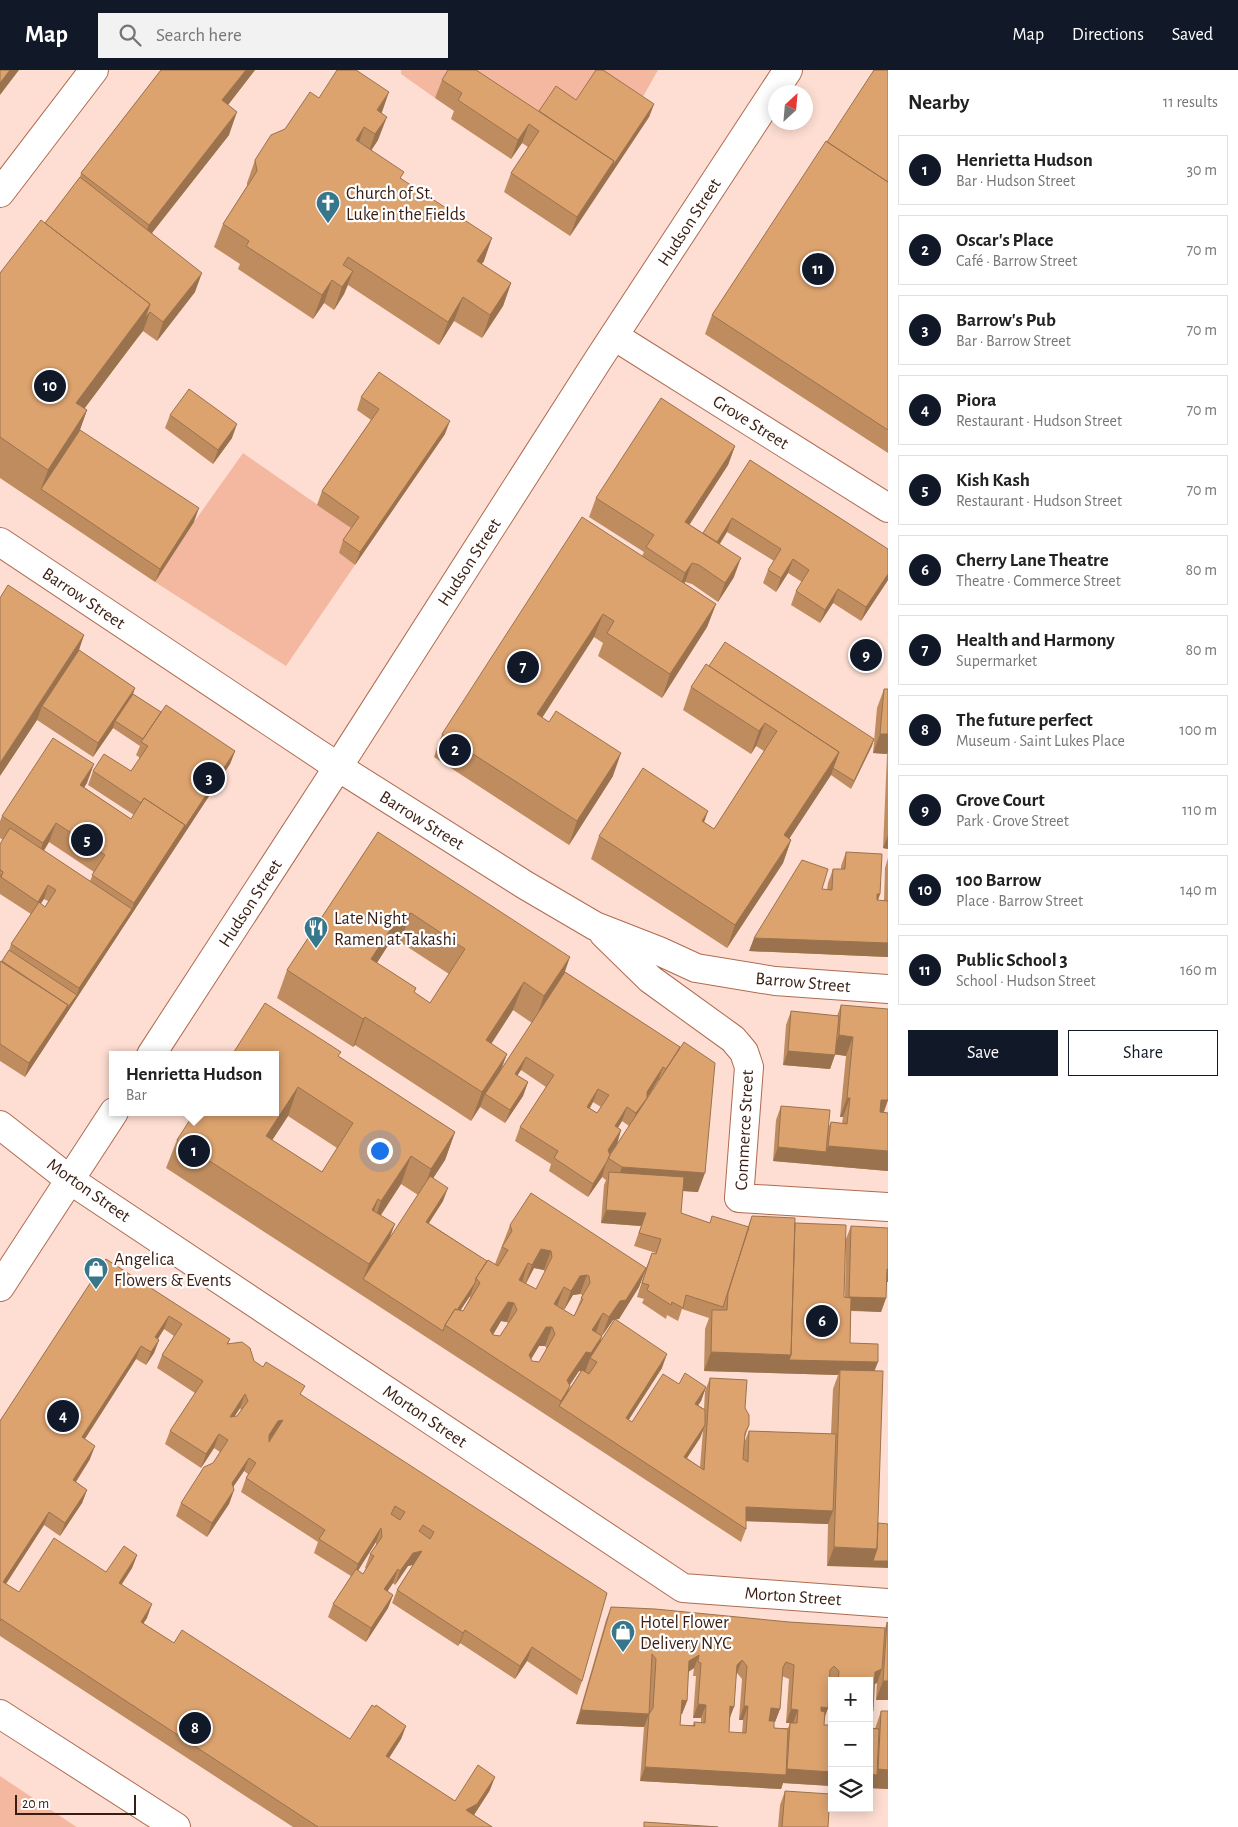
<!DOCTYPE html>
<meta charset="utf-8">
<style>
:root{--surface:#fff;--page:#f2f2f2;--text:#222;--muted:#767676;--line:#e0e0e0;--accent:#111827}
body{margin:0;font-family:"Alegreya Sans",sans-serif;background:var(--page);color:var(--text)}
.controls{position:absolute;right:15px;bottom:15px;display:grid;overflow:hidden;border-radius:0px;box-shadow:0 2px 12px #0003}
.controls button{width:45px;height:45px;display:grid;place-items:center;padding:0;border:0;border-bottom:1px solid var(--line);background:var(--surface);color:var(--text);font:25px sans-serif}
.compass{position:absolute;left:768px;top:15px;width:45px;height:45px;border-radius:50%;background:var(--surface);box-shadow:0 2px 12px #0003;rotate:26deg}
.scale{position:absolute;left:15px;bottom:12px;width:121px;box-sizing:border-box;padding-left:5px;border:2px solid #391d12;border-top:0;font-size:14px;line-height:18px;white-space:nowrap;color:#391d12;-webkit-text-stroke:4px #fff;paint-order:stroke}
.you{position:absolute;left:379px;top:1080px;width:18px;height:18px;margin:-12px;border:4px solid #fff;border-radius:50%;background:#1a73e8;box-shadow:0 0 0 8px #1a73e833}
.badge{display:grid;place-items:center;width:32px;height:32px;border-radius:50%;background:var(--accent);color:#fff;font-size:16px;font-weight:700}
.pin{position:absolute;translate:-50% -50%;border:2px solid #fff;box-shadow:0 1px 5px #0006}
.popup{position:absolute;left:109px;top:981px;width:170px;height:65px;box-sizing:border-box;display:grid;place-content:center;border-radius:0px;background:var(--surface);filter:drop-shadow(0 1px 4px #0005);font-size:16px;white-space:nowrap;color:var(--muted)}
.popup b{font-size:19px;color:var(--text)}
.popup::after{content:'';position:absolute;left:50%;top:100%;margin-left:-10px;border:10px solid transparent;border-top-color:var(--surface)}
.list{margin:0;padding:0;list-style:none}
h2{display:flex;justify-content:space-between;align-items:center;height:65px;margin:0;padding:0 20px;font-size:21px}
h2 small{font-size:16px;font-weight:400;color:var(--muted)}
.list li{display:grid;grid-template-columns:32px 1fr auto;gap:15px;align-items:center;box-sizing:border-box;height:70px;margin:0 10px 10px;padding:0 10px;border:1px solid var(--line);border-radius:0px}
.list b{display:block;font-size:19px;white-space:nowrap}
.list p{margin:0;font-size:16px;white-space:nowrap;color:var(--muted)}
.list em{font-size:16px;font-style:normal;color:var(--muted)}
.actions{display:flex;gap:10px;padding:15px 20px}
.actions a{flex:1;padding:11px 0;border:1px solid var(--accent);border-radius:0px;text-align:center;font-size:18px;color:var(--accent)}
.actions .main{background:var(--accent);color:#fff}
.icon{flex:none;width:28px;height:28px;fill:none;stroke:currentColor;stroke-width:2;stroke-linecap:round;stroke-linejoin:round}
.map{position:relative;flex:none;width:888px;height:1757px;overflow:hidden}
header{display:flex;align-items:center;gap:30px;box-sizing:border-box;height:70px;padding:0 25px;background:var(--accent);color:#fff}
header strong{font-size:24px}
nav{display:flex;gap:28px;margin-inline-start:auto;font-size:18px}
.search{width:350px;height:45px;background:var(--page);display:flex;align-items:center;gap:12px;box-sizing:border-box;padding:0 18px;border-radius:0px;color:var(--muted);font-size:19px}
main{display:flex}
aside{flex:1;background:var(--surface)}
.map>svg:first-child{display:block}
.green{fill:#f4b8a0}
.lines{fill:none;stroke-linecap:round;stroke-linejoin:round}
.minor-casing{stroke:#af6b50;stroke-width:30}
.secondary-casing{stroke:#af6b50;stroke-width:30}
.minor{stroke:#fff;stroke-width:28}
.secondary{stroke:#fff;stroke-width:28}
.wall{fill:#be8c5f;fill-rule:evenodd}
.shaded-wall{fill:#9b724e}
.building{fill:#dda36f;stroke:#9b724e;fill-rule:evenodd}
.labels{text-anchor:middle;stroke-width:4.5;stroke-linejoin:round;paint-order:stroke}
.poi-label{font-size:18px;fill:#391d12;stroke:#fff;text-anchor:start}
.street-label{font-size:18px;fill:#391d12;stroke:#fff}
</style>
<header>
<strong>Map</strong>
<div class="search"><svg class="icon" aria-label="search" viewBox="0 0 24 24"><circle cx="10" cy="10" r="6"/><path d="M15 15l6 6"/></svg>Search here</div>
<nav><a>Map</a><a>Directions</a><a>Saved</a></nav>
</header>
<main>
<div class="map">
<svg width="888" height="1757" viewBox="0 0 888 1757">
<rect width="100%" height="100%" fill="#feded2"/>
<path class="green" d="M401,0H658L636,39L571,43L530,60L450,7L435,28L401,4Z
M243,383L354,460L339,483L355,495L286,596L155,512L194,452Z
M0,1706L75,1756L77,1757H0Z"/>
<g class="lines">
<defs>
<path id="minor" d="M0,123L94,0
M614,266L888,438
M0,472L338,697L525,815L595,856L659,881L696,898L775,911L888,919
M604,864L650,909L733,969L744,982L749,997L739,1128L888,1137
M0,1055L70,1110L683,1518L888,1533
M0,1644L176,1757"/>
<path id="secondary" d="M151,985L338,697L598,290L788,0
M0,1217L114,1042"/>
</defs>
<use href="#minor" class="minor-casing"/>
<use href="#secondary" class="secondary-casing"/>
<use href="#minor" class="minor"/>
<use href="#secondary" class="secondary"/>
</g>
<path class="wall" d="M161,0H255L228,35L229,65L152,163L195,222L157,271L143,261L84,338L87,340L80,360L194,452L155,512L0,408V203L45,153L80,107L81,103Z
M888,0V383L705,264L712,245L827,72Z
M442,10L539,41L576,30L654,34L649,47L570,166L504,122L511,103L528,77L522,73L511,89L451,49L454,41L435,28Z
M319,28L381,43L378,70L371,80L402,109L484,191L481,194L511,213L503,236L482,268L454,251L439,275L348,215L344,224L334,240L324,233L313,249L238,199L240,194L214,177L223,154L247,116V113L255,90L285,59Z
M361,327L445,364L355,495L339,483L343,470L351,458L317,435L322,421L371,350L357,340Z
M170,345L232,368L213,394L165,358Z
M735,376L728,395L689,454L703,463L750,390L888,479V510L861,551L833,533L820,553L791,535L796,521L802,512L788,503L776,522L763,513L768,500L774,491L727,462L720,474L734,507L718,532L692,514L685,512L684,513L716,534L707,557L662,628L598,586L603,573L594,567L542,648L613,706L569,775L434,687L442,664L642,486L644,482L589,447L596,428Z
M84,565L79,580L135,618L133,624L161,642L235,681L230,694L25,1007L0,991V891H2L9,880L11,874L31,844L0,824V774L3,770L0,768V751L2,746L87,713L84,717L131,749L134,745L88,715L93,701H131L140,688L136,685L140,676L113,658L93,687L37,650L0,706ZM49,772L94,802L90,811L44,781ZM44,829L48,831L45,837L40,833Z
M709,596L874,669L851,719L831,705L789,768L791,770L783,793L727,878L591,789L599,766L704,752L714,759L764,681L756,676L751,684L683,640L691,617Z
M884,619H888V779L883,778L887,684L873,683L877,638Z
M378,762L565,902L680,977L698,1122L682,1121L681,1143L709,1153L748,1157L752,1146L795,1153L844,1227H845L846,1169L851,1156L886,1212V1228L881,1242L851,1241L850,1273L874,1301L878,1453L827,1496L828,1454L746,1451V1459L741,1472L554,1350L166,1098L177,1070L275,985L340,987L455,1062L445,1090L433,1108L443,1131L429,1153L487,1191L495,1194L510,1155L646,1198L652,1183L655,1184L656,1183L634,1176L641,1156L601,1153L604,1115L606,1110L602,1107L588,1127L549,1101L551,1094L515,1071L520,1057L546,1017L521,1000L517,1005L528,1012L523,1026L505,1053L480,1037L471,1051L355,975L353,977L277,928L287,900ZM400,872L449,904L430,933L414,922L416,918L377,893L387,877ZM513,940L532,953L501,999L507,984L491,974ZM658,1010H659L646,1030L647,1028ZM593,1032L601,1037L597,1043L590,1038ZM288,1046L337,1078L322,1102L272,1070ZM622,1051L629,1056L610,1085V1084L617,1074L621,1060L618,1058ZM401,1114L418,1125L389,1170L381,1145ZM534,1198L544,1200L545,1202L536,1219L526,1214ZM645,1202L637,1227L644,1229L642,1233L666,1249L667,1245L678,1251L682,1239L709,1248L705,1259L704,1301L838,1305L833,1319L831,1364L749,1361L744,1373L745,1367L749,1355L745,1338L710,1308L705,1321L704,1339L698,1335L701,1331L706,1317L679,1314L632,1352L628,1350L662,1298L615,1249H619L639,1217ZM580,1224L582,1225V1226L574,1246L564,1240L573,1225ZM470,1226V1228L463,1241L460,1240ZM615,1249L601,1271L602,1266L613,1250ZM501,1251L507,1252L508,1254L500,1266L493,1265ZM539,1276H545L547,1279L539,1292L532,1291L531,1289ZM579,1301H581L568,1321L570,1315ZM703,1360L700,1397L687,1388L700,1368Z
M846,782L880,824L878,831H884L885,798L888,788V887L749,881L827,820L828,813L833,799H841V796Z
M841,935L888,1030L884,1042L888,1043V1101L773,1091L776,1050L781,1036L828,1058L831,1052L842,1053L843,1047H840L846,986L835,984L830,999L783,995L786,955L791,941L837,946Z
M106,1189L230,1269L228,1274L254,1291L302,1325L582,1611L577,1625L527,1591L515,1609L460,1573L458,1576L392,1533L397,1520L413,1495L408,1496L395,1515L393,1513L387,1521L393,1525L388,1538L366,1572L328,1547L333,1534L351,1506L314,1483L318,1472L241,1422L246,1408L248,1404L244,1401L233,1417L234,1420L229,1434L207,1467L176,1446L181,1433L213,1393L220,1382L214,1378L201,1398L165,1374L170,1361L195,1323L157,1298L162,1285L174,1266L164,1259L158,1269L159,1270L154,1283L146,1295L136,1289L85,1369L90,1389L76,1412L87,1420L82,1433L60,1466L44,1455L6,1514L19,1522L106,1502L137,1485L132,1498L122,1514L147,1548L143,1553L174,1573L350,1669L406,1656L401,1669L389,1688L455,1731L490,1720L474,1745L493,1757H293L0,1566V1351ZM240,1338L241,1340L237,1346L234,1347ZM376,1472V1475L370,1484L365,1498L366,1499L363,1504L358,1501Z
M611,1537L789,1552L885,1558L887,1552L888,1553V1630H876L877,1612L875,1614L869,1611H832V1612L830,1611L828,1638L824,1649V1655H832V1716L783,1713L781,1719L640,1711L644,1657L576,1654L606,1550ZM694,1598L693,1606H696L693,1648H701V1653L694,1652L693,1655H680L681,1644H682L687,1631L688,1602ZM737,1603L742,1609L739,1650H743L742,1663L729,1662L730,1649L736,1604ZM782,1606L789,1609L786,1653H790L788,1658H774V1652H775L780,1639Z
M881,1641H888V1719L869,1718V1658L875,1659Z
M785,1721L828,1757H778L780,1735Z"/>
<path class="shaded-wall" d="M10,0H19L0,25V13Z
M246,0H255L214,53L222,30Z
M389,22L381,45L377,40Z
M654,34L649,47L570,166L577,147L614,91Z
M237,42L229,65L140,178L149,155Z
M387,47L378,70L367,87L375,64Z
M529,54L522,73L511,89L518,70Z
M364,57L356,81V70Z
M492,168L484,191L468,214L477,191Z
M353,201L344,224L334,240L342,217Z
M202,203L195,222L157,271L163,252Z
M332,210L324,233L313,249L322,225Z
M511,213L503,236L482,268L490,245Z
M463,227L454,251L439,275L448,252Z
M150,234L138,267L64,366L76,333Z
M150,242L143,261L138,267L145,248Z
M87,340L75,373L41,419L36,432L48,400Z
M450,351L445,364L355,495L360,482Z
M237,354L232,368L213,394L218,380Z
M735,376L728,395L679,471L685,452Z
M199,438L194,452L155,512L160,499Z
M732,448L727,462L709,490L714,477Z
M741,488L734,507L718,532L725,513Z
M793,489L788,503L776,522L781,508Z
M692,493L685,512L678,522L685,503Z
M888,504V510L861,551L866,537Z
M838,519L833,533L820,553L825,540Z
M716,534L707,557L662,628L670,604Z
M603,544L594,567L529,668L537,644Z
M84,565L74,594L42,636L37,650L0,706V693Z
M135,618L130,631L115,651L113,658L93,687L98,673Z
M765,653L756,676L751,684L759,661Z
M880,664H888V681L887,684L873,683Z
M874,669L872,676L851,719L854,711Z
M235,681L230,694L25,1007L29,993L68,935L77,925L79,918L132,839L134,833L185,755Z
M839,682L831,705L776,789L784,765Z
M621,683L613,706L569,775L577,751Z
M94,694L87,713L73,734L80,715Z
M708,741L700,764L702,751Z
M56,753L49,772L36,792L43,773Z
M888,765V779L883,778Z
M791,770L783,793L727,878L735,855Z
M48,815L44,829L33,845L38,832Z
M877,824H880L875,837Z
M411,843L400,872L387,877L361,917L371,889L398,848Z
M754,868L888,873V887L749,881Z
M570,887L560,916L534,954L544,926Z
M524,912L513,940L475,999L486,970Z
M365,947L355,975L353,977L363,949Z
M839,965L853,967L846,986L832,984Z
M788,981L835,985L830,999L783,995Z
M507,984L496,1013L485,1024L480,1037L471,1051L482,1022Z
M526,987L521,1000L510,1017L515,1004Z
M663,997L658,1010L647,1028L631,1057L636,1043L647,1022Z
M528,1012L523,1026L505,1053L510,1040Z
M298,1017L288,1046L256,1095L266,1066Z
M598,1019L593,1032L582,1050L587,1037Z
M847,1028H850L843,1047H840Z
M881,1030H888L881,1049H874Z
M627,1037L622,1051L610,1070L615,1056Z
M621,1060L617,1074L603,1094L608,1080Z
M455,1062L445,1090L421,1127L431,1099Z
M828,1076L888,1081V1101L773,1091L778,1077L826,1082Z
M411,1086L401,1114L371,1160L381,1131Z
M606,1093L602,1107L588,1127L593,1114Z
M622,1097L705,1103L698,1122L615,1116Z
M448,1118L443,1131L421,1165L426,1152Z
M378,1129L368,1158L372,1140Z
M606,1140L646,1143L641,1156L601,1153Z
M395,1154L384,1183L363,1209L369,1194Z
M541,1179L551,1181L544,1200L534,1198L525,1214L532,1195Z
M528,1193L522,1212L519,1210Z
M646,1198L639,1217L619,1249L613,1250L602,1266L609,1247L620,1231Z
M887,1199H888V1212H882Z
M587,1205L580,1224L573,1225L564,1240L571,1221L580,1206Z
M475,1213L470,1226L449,1258L446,1256Z
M564,1217L557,1236L554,1234Z
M849,1227L886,1228L881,1242L844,1240Z
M508,1232L514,1233L507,1252L501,1251L484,1279L490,1260Z
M603,1243L596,1262L592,1260Z
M169,1246L164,1259L150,1281L155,1267Z
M546,1257H552L545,1276H539L522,1304L529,1285Z
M602,1266L595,1285L590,1288L585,1302L579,1301L560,1329L567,1310L586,1282Z
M159,1270L154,1283L146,1295L151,1282Z
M141,1276L136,1289L77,1381L82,1367Z
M711,1282L791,1285L878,1292L873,1305L840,1300L838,1305L704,1301Z
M667,1284L662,1298L621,1362L626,1348Z
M570,1316L563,1335L559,1336L554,1350L561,1331Z
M706,1317L701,1331L690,1347L695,1334Z
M245,1324L240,1338L225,1361L230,1347Z
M283,1350L278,1364L273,1365L264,1378L269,1365L278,1351Z
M705,1355L700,1368L679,1400L684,1387Z
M219,1364L214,1378L201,1398L206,1384Z
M95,1376L90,1389L68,1424L73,1410Z
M249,1388L244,1401L227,1426L232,1413Z
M87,1420L82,1433L60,1466L65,1453Z
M234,1420L229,1434L207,1467L212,1453Z
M746,1437L833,1441L828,1454L741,1451Z
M49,1442L44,1455L0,1523L3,1512Z
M381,1458L376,1472L353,1508L358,1494Z
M834,1477L877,1479L888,1491V1498L827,1496Z
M422,1481L417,1494L408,1496L395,1515L400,1501L413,1483Z
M137,1485L132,1498L114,1526L119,1513Z
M398,1499L393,1513L380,1533L384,1519Z
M393,1525L388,1538L366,1572L371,1558Z
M152,1534L147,1548L136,1565L141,1552Z
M465,1560L460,1573L458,1576L463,1563Z
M532,1577L527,1591L515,1609L520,1596Z
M699,1585L694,1598L684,1605L689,1591Z
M742,1590L737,1603L732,1609L737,1595Z
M882,1599L877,1613L870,1616L875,1602Z
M883,1611H888V1630H876Z
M682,1630L687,1631L682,1644H677Z
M698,1634L706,1635L701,1648H693Z
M730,1636L734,1637L729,1650Z
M744,1636H748L743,1650H739Z
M821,1637L828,1638L823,1651H816Z
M771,1638L780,1639L775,1652L766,1651Z
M791,1639L798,1640L793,1653H786Z
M581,1640L649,1644L644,1657L576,1654Z
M869,1641H873L869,1652Z
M406,1656L401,1669L382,1699L386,1686Z
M645,1697L785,1705L787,1699L832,1702V1716L783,1713L781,1719L640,1711Z
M878,1699L888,1700V1719L869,1718V1704L877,1705Z
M495,1707L490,1720L472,1748L466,1740Z"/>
<path class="building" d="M0,0H10L0,13Z
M161,0H246L222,30L237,42L149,155L81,103Z
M337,0H356L389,22L377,40L387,47L375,64L364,57L356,70L404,102L400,108L492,168L477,191L511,213L490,245L463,227L448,252L348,187L343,195L353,201L342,217L332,210L322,225L246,176L249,171L223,154L257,101L255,90L271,65L285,59L310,22L319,28Z
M448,0H476L614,91L577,147L511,103L539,61L529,54L518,70L458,30L462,23L442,10Z
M596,0H603L654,34L612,97L614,91L539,41L556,16L576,30Z
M874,0H888V112L827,72Z
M826,71L888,112V360L712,245Z
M80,107L202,203L163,252L150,242L145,248L150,234L45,153Z
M41,150L150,234L76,333L87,340L48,400L0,367V203Z
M379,302L450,351L360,482L343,470L359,447L322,421L379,339L361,327Z
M189,319L237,354L218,380L170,345Z
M661,328L735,376L685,452L741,488L725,513L699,495L692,493L685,503L646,477L654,465L596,428Z
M80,360L199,438L160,499L41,419Z
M750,390L888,479V504L866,537L838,519L825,540L796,521L809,500L793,489L781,508L768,500L781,479L732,448L717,472L703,463Z
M582,447L716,534L670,604L607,563L614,551L603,544L537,644L549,652L556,641L621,683L577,751L442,664Z
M8,515L84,565L0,693V528Z
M725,572L874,669L854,711L833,698L839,682L709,596Z
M79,580L135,618L98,673L42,636Z
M706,594L839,682L784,765L791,770L735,855L599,766L643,698L708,741L702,751L714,759L777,661L765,653L759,661L691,617Z
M884,619H888V664H880Z
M133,624L161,642L143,669L115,651Z
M166,635L235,681L183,760L185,755L144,728L141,733L93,701L104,684L131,701L148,676L141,672Z
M53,668L94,694L80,715L131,749L144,728L185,755L134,833L92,805L105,785L56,753L43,773L2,746Z
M10,758L132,839L79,918L11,874L39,832L45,837L56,820L48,815L38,832L1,807L3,802L0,800V774Z
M378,762L570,887L544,926L524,912L486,970L507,984L482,1022L365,947L363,949L287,900ZM411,843L465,879L430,933L414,922L416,918L371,889L398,848Z
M846,782L882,784L880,824H877V830L888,831V873L754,868L802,790L828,799L822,819L832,820L833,799H845Z
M0,800L3,802L0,807Z
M9,880L77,925L65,941L68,935L2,891Z
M0,891L68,935L29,993L0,974Z
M565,902L680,977L666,999L663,997L647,1022V1028L636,1043L627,1037L615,1056L621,1060L608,1080L610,1085L606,1093L593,1114L554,1088L558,1081L520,1057L554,1005L526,987L515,1004L528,1012L510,1040L485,1024ZM598,1019L609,1025L597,1043L587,1037Z
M265,933L341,982L338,986L455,1062L431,1099L411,1086L381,1131L378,1129L372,1140L395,1154L369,1194L177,1070L195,1042H275V985H232ZM298,1017L353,1053L322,1102L266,1066Z
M841,935L888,939V1030H881L880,1042L888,1043V1081L828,1076L831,1052L847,1054L850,1028H847L853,967L839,965Z
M791,941L839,946L835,985L788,981Z
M684,972L715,993L705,1103L622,1097L608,1088Z
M781,1036L830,1040L826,1082L778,1077Z
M609,1102L684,1107L681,1143L710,1153L712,1146L749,1157L723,1237L686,1225L683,1238L672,1232L671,1235L647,1220L649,1215L642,1213L652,1183L656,1184L661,1169L639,1163L646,1143L606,1140Z
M430,1106L448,1118L426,1152L487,1191L476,1208L475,1213L457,1240L455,1239L445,1255L443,1261L363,1209Z
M531,1123L646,1198L626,1230L620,1231L609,1247L603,1243L592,1260L602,1266L591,1283L586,1282L567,1310L570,1316L561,1331L445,1255L455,1239L463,1241L480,1213L476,1208L488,1190L498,1196L508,1180L502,1177L512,1161L510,1155ZM541,1179L551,1181L552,1187L536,1219L519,1210L528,1193L532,1195ZM587,1205L589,1206L590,1213L581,1228L583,1229L574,1246L554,1234L564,1217L571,1221L580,1206ZM508,1232L514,1233L517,1240L500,1266L493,1265L490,1260ZM546,1257H552L555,1264L539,1292L532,1291L529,1285Z
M752,1146L795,1148L791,1285L711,1282L712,1240H727L728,1223Z
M795,1153L846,1155L844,1227L851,1228L850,1273L878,1274V1292L789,1290L791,1285Z
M851,1156L888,1158V1199H887L886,1228L849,1227Z
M106,1189L230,1269L227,1274L242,1272L250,1278L254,1291L263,1297L266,1292L305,1316L300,1324L607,1523L582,1611L532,1577L520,1596L465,1560L463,1563L397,1520L422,1481L413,1483L400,1501L398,1499L384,1519L393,1525L371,1558L333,1534L356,1499L363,1504L374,1486L370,1484L382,1467L381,1458L358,1494L319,1469L325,1460L246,1408L256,1393L249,1388L232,1413L234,1420L212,1453L181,1433L204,1397L213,1393L228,1370L219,1364L206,1384L170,1361L203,1311L162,1285L182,1254L169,1246L155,1267L159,1270L151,1282L141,1276L82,1367L95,1376L73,1410L87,1420L65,1453L49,1442L3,1512L19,1522L54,1468L106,1502L124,1476L137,1485L119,1513L152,1534L141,1552L174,1573L182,1560L350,1669L372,1635L375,1637L376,1635L406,1656L386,1686L455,1731L478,1695L495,1707L477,1734L466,1740L492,1757H318L1,1549L0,1551V1351ZM245,1324L248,1331L237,1346L230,1347ZM283,1350L269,1372V1365L278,1351ZM395,1436L405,1442L400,1450L391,1444ZM423,1455L434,1462L430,1469L419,1461Z
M615,1249L667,1284L626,1348L632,1352L663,1304L679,1314L685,1303L706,1317L695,1334L705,1340V1355L684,1387L704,1400L710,1308L747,1310L745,1338L749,1345V1355L745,1363L743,1389L748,1392L749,1361L836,1364L833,1441L746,1437V1459L559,1336L582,1300L589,1304L597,1292L590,1288Z
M840,1300L883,1301L877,1479L834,1477Z
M878,1453L888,1454V1491H873L877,1479Z
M611,1537L655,1539L789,1552L885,1558L882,1599L875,1602L873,1641H869V1611H838L839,1601L834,1596L830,1600L828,1638L821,1637V1641L825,1642L824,1655H832V1702L787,1699L790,1653H797L798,1640L791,1639L794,1595L786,1592L783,1597L780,1639L771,1638L769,1651H774V1658L788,1659L786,1705L645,1697L649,1644L581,1640ZM652,1584L656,1589L653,1638L649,1644ZM699,1585L698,1592L701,1593L698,1634L706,1635L705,1653L694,1652L695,1656L680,1655L682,1630L687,1631L689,1591ZM742,1590L747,1596L744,1636H748L746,1663L729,1662L730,1636L734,1637L737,1595Z
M887,1552L888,1553V1611H883Z
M881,1641H888V1700L878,1699Z
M869,1658L879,1659L877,1705L869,1704Z
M785,1721L830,1724L828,1757H782Z
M644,1752L718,1757H644Z"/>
<defs>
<symbol id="church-pin" viewBox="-11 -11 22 30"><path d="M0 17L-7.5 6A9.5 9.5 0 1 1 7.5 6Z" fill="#37768b" stroke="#fff"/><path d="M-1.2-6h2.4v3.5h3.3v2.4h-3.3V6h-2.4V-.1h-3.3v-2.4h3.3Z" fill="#fff"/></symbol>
<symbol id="restaurant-pin" viewBox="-11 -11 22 30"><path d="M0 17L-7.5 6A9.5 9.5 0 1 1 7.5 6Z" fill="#37768b" stroke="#fff"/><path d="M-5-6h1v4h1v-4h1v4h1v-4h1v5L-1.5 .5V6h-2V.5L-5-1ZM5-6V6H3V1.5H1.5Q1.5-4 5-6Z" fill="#fff"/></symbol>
<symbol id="shop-pin" viewBox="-11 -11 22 30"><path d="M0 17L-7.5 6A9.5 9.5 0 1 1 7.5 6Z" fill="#37768b" stroke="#fff"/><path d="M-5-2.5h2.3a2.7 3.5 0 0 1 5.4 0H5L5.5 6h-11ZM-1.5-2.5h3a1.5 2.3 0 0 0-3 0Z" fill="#fff"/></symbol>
</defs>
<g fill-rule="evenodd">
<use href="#church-pin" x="314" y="119" width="28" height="38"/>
<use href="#restaurant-pin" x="302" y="844" width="28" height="38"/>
<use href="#shop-pin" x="82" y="1185" width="28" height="38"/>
<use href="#shop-pin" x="609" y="1548" width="28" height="38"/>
</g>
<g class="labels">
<g class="poi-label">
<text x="346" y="129">Church of St.<tspan x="346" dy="21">Luke in the Fields</tspan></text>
<text x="334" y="854">Late Night<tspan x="334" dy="21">Ramen at Takashi</tspan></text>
<text x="114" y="1195">Angelica<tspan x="114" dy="21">Flowers &amp; Events</tspan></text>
<text x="640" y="1558">Hotel Flower<tspan x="640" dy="21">Delivery NYC</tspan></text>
</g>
<g class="street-label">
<text transform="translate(689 152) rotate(-57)" y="6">Hudson Street</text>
<text transform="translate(751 352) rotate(32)" y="6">Grove Street</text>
<text transform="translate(469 492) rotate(-57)" y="6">Hudson Street</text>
<text transform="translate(84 528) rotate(34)" y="6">Barrow Street</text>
<text transform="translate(422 750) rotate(32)" y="6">Barrow Street</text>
<text transform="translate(250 833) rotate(-57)" y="6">Hudson Street</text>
<text transform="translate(803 912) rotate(5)" y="6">Barrow Street</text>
<text transform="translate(744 1060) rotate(-87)" y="6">Commerce Street</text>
<text transform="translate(89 1120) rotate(35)" y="6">Morton Street</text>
<text transform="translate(425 1346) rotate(34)" y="6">Morton Street</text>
<text transform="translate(793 1526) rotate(4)" y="6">Morton Street</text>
</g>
</g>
</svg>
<div class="controls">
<button>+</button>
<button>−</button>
<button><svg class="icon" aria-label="layers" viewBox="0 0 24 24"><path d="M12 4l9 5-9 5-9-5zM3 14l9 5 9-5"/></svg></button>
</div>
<svg class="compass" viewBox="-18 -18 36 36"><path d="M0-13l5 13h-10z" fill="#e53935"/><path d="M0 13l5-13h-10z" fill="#767676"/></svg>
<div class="scale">20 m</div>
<div class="you"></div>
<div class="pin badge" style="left:194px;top:1081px">1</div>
<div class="popup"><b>Henrietta Hudson</b>Bar</div>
<div class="pin badge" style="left:455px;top:680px">2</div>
<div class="pin badge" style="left:209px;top:708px">3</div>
<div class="pin badge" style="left:63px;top:1346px">4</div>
<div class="pin badge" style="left:87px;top:770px">5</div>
<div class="pin badge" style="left:822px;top:1251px">6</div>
<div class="pin badge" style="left:523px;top:597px">7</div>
<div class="pin badge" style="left:195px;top:1658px">8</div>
<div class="pin badge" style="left:866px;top:585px">9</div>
<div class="pin badge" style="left:50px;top:316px">10</div>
<div class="pin badge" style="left:818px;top:199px">11</div>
</div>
<aside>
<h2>Nearby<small>11 results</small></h2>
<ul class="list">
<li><span class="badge">1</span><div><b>Henrietta Hudson</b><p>Bar · Hudson Street</p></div><em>30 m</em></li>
<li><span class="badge">2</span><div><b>Oscar's Place</b><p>Café · Barrow Street</p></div><em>70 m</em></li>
<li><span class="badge">3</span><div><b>Barrow's Pub</b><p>Bar · Barrow Street</p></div><em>70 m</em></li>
<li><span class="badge">4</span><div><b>Piora</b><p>Restaurant · Hudson Street</p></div><em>70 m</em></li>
<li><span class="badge">5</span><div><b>Kish Kash</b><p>Restaurant · Hudson Street</p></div><em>70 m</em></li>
<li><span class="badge">6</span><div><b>Cherry Lane Theatre</b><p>Theatre · Commerce Street</p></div><em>80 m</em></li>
<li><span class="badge">7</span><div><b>Health and Harmony</b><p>Supermarket</p></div><em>80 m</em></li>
<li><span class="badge">8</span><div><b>The future perfect</b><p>Museum · Saint Lukes Place</p></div><em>100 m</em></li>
<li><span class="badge">9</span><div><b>Grove Court</b><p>Park · Grove Street</p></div><em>110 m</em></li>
<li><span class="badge">10</span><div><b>100 Barrow</b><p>Place · Barrow Street</p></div><em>140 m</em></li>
<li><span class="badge">11</span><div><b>Public School 3</b><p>School · Hudson Street</p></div><em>160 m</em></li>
</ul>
<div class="actions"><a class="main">Save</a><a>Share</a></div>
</aside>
</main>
